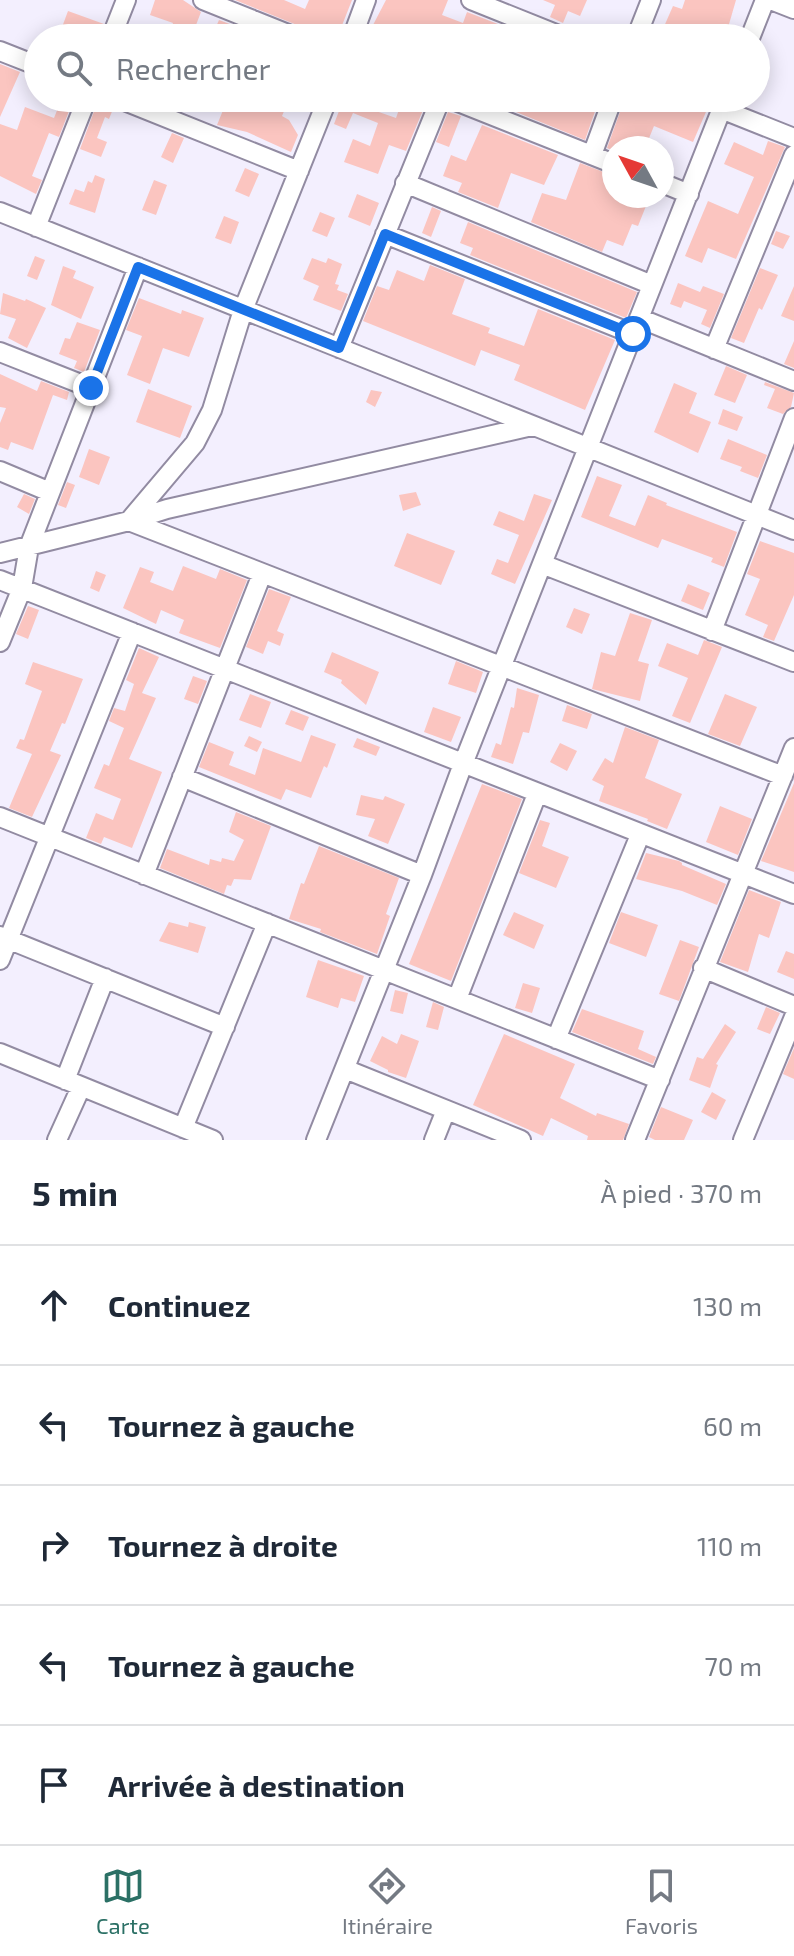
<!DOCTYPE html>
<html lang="fr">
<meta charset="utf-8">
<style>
:root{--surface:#fff;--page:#f2f2f3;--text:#1f2937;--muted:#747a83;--line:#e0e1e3;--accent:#2b7065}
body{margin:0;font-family:"Exo 2",sans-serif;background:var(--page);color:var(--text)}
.compass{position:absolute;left:602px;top:136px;width:72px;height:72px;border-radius:50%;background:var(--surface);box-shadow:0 4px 20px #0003;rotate:310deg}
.stop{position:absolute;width:24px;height:24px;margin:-18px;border:6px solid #1a73e8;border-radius:50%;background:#fff}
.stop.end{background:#1a73e8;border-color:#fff;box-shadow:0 2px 8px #0008}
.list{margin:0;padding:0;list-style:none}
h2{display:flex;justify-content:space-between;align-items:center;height:104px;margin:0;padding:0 32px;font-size:34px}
h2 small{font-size:26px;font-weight:400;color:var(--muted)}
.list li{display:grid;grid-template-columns:52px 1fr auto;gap:24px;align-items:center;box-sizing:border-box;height:120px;padding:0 32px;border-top:2px solid var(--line)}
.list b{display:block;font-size:30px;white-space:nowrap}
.list em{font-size:26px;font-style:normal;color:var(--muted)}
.icon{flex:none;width:44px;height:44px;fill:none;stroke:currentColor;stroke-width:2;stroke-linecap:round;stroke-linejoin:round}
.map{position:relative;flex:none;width:794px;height:1140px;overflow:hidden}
.search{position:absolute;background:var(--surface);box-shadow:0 4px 20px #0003;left:24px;right:24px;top:24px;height:88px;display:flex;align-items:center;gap:20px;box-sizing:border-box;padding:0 28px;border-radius:44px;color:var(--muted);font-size:30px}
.sheet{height:704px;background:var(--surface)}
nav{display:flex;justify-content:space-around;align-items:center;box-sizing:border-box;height:112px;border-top:2px solid var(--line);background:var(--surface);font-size:22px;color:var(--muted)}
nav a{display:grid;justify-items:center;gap:4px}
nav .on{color:var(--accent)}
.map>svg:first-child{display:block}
.building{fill:#fbc5c0}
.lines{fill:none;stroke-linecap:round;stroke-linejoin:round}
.minor-casing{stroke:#928ba2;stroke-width:22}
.minor{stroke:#fff;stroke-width:18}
.route{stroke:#1a73e8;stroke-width:10}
</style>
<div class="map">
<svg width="794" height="1140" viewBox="0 0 794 1140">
<rect width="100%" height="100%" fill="#f3effe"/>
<path class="building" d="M155,0H183L201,12L191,38H168L173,23L150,15Z
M235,0H284L305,9L309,0H352L341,28L331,24L326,38H310L308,31L302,27Z
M386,0H448L442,15L463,23L467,12L534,38H436L425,34L426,30L410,25L405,38H373L378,26L373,25Z
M543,0H587L580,16L568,11L563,23L550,17L555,5Z
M685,0H736L725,38H659L673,6L682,9Z
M68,11L104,24L99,38H58Z
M219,20L235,26L231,38H211Z
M0,64L20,72L0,117Z
M62,98H74L59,137L49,133L32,176L42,180L36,194L0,176V124L17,130L25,107L54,118Z
M99,98L105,99L113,109L109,119L105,117L97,138L107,142L101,157L80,149Z
M228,98H285L281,107L285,109L282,116L289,120L298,135L291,152L247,132L217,125Z
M344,98H381L376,111L396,118L403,98H428L406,151L389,145L378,174L344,162L353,139L370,146L378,123L353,113L346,129L334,124Z
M492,98H581L598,103L585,140L491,102Z
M625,98H712L693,142L654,126L645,148H614V151L607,148Z
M448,112L461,116L449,147L436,142Z
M482,125L558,155L544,185L511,173L498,208L458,192L462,183L443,176L451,155L466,161Z
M172,133L184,138L173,163L161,157Z
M768,141L785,147L736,259L708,248L702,263L685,256L708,201L738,214L754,177L724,164L734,142L763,155Z
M580,163L614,176V196H650L638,226L632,224L623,246L607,240L602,252L531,222L542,193L566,200Z
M245,168L259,174L249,197L235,191Z
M95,175L105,179L95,213L69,204L75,189L84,192L88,181L92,183Z
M154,180L167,185L156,215L142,210Z
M357,194L379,203L370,226L348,217Z
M432,207L441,211L431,237L422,233Z
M320,212L335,218L327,237L312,231Z
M224,216L239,222L231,244L215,238Z
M468,222L637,292L626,318L470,255L473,248L460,243Z
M776,231L790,236L783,249L771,244Z
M35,256L45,260L37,280L27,276Z
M312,258L326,263L328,258L342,264L335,284L339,285L337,290L348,294L341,311L313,300L319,286L303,279Z
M430,265L465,279L452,314L490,328L488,333L524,346L538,309L615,340L585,410L514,380L520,365L481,350L475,366L363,321L377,286L389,290L397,270L424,281Z
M63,266L76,271L73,278L94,287L81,319L51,305Z
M760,268L778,275L762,310L759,308L744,343L731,338Z
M678,283L700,292L703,286L724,294L710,328L701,324L707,310L684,301L681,308L670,304Z
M794,286V321L781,316Z
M3,293L25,301L26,299L46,308L27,348L8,338L16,319L0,314Z
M139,298L181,314L182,310L204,318L189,357L163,348L150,384L127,375L142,336L126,330Z
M77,322L100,330L84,372L74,368L77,361L59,354L65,338L70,339Z
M794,341V368L784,364Z
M726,366L747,375L735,403L714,395Z
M0,374L37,391L41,381L69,392L67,400L53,395L33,450L11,442L8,450L0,447V423L6,408L0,407Z
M765,382L794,393L791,407L783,414L767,408L775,389L764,385Z
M674,383L697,393L689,413L711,422L698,453L654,432Z
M148,389L192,406L180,438L136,422Z
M371,390L382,392L375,407L366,402Z
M723,409L743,417L737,431L718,424Z
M728,439L767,455L758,478L740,471L742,467L720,459Z
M89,449L110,457L99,485L79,477Z
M597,476L622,485L609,516L635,526L648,495L667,503L666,505L737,532L724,567L711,562L713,558L662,539L658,548L581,517Z
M67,482L75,485L66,508L58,505Z
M416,492L421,505L403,511L399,495Z
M24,494L35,499L29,514L17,507Z
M534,494L552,500L515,584L491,574L497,559L508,563L519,535L493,525L499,511L524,521Z
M407,533L455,551L441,585L394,566Z
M760,541L794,553V595L774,641L763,637L768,625L745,615L760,579L747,574Z
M183,566L216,579L220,569L247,580L220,648L179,633L184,620L161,610L156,624L123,608L140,567L154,572L150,582L173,591Z
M96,571L106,575L99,592L90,588Z
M688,584L710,593L703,610L681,601Z
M269,589L291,597L277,631L284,634L280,646L268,641L263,654L246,647Z
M28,606L39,610L28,639L16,634Z
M574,608L590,614L582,634L566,627Z
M630,613L652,620L638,661L649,664L640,701L592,689L601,652L615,656Z
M704,640L722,647L690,723L672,716L688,678L658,666L667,643L698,655Z
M139,648L159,657L142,693L156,698L129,759L162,772L132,848L104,837L101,844L86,838L96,813L113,820L121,799L94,788L104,764L109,766L124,728L109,721L114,708L125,711L134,684L126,680Z
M332,652L379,672L366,705L341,683L342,680L324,672Z
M456,661L483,672L476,693L448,684Z
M33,662L83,679L65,724L62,723L50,751L61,755L32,817L9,808L32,754L16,748L20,739L24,740L42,691L25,684Z
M193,676L207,681L198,704L184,699Z
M517,688L539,695L529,733L523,732L513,764L491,757L496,743L501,745L511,707L514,708Z
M250,694L271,702L261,728L239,720Z
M725,694L757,707L740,746L708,734Z
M567,705L592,714L587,729L562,721Z
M433,707L461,717L451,742L424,732Z
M291,710L309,717L303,731L285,724Z
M625,727L659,740L645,778L682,794L667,829L647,821L648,819L599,801L604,786L592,780L605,758L613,763Z
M311,735L336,744L327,768L324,766L311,798L286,789L281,800L199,767L209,742L234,752L229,765L255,775L263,748L301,762Z
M249,736L262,742L257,752L244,746Z
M357,738L380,747L376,756L353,747Z
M560,743L577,751L567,771L550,762Z
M794,783V872L761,861Z
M482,784L522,799L451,981L409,964Z
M361,795L383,800L385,796L405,804L388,844L368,836L375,819L356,815Z
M720,806L752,819L738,855L706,842Z
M236,812L271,826L251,880L234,879L231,886L227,885L224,894L160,868L167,849L209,865L210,859L221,862L222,858L234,861L244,840L229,832Z
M540,820L550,823L542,846L569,857L556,888L519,873Z
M319,846L399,878L386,914L390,916L377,954L320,932L321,929L289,919L301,883L304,884Z
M646,853L679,861L682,863V865L726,884L717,905L682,891L636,879Z
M749,890L781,902L769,938L759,934L748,972L720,962Z
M514,912L544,925L534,949L503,935Z
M621,912L658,925L646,957L609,943Z
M169,922L188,927L189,922L206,927L198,953L159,941Z
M680,940L699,947L679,1001L659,994Z
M786,951L794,954V979L777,972Z
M318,960L364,976L355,1002L341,998L338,1008L306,997Z
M523,983L540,988L532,1013L515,1008Z
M395,990L408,993L403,1014L390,1011Z
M433,1002L444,1007L438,1030L426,1027Z
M766,1007L780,1013L770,1034L757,1029Z
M582,1009L644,1031L638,1049L656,1057L653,1064L572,1032Z
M725,1024L736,1032L716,1064L718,1065L710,1088L689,1080L697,1057L703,1059Z
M401,1034L419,1041L406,1078L388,1072V1070L370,1061L382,1036L397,1044Z
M504,1034L575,1064L560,1098L596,1116L597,1113L629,1124L623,1140H587L588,1136L551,1118L543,1136L473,1105Z
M794,1048V1079L783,1074Z
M712,1092L726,1100L716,1120L701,1112Z
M661,1107L693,1120L684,1140H655L649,1137Z"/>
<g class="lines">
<defs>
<path id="minor" d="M203,0L298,38
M471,0L566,38
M771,0L794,9
M111,38L126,0
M243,38L251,19
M352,38L366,0
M636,38L651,0
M750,38L765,0
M0,51L38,66
M117,98L299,171
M328,98L243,310L212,410L195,443L129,521L783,776
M448,98L614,164
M721,109L794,138
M592,155L613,98
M405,183L652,285
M662,183L689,194
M0,212L794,530
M36,227L87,98
M385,234L633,334
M639,318L794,381
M339,348L441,98
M714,349L794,155
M0,352L91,388
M0,471L50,492
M0,553L129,521L167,509L532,426
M542,564L794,662
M0,580L794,894
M712,631L794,418
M0,642L22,588L29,547L138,267
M182,777L422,875
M0,817L660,1080
M144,875L262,574
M0,936L225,1027
M0,960L132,632
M703,968L794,1006
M457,999L537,794
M556,1039L640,835
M0,1053L213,1140
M345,1069L521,1140
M65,1080L105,978
M183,1128L267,923
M57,1140L81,1087
M316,1140L422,875L463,764L726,98
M434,1140L446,1110
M635,1140L794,748
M743,1140L794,1017"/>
</defs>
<use href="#minor" class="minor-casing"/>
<use href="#minor" class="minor"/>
</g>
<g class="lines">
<path class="route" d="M91,388L138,267L339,348L385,234L633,334"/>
</g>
</svg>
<svg class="compass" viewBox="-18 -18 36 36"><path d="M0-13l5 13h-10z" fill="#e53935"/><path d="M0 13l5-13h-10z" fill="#747a83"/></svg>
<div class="stop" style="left:633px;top:334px"></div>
<div class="stop end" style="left:91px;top:388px"></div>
<div class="search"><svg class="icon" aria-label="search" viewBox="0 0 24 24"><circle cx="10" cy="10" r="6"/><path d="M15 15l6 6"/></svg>Rechercher</div>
</div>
<section class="sheet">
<h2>5 min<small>À pied · 370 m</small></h2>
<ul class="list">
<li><svg class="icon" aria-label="ahead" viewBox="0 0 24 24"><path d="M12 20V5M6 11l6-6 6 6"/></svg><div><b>Continuez</b></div><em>130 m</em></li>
<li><svg class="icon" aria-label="left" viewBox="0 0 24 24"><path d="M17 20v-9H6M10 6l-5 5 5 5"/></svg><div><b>Tournez à gauche</b></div><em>60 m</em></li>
<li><svg class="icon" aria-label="right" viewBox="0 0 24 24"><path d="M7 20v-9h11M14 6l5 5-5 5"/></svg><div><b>Tournez à droite</b></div><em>110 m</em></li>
<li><svg class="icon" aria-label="left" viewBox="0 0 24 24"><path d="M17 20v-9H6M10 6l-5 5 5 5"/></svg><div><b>Tournez à gauche</b></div><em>70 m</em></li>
<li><svg class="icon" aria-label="arrive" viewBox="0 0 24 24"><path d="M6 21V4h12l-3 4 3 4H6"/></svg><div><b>Arrivée à destination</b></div></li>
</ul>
</section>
<nav>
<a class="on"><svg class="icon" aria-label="map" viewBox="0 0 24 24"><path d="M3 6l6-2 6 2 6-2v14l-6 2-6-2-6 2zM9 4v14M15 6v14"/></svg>Carte</a>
<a><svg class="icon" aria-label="directions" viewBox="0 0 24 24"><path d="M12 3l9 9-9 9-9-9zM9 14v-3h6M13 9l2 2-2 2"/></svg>Itinéraire</a>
<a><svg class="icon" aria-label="saved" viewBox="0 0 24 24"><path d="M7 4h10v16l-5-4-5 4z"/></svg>Favoris</a>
</nav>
